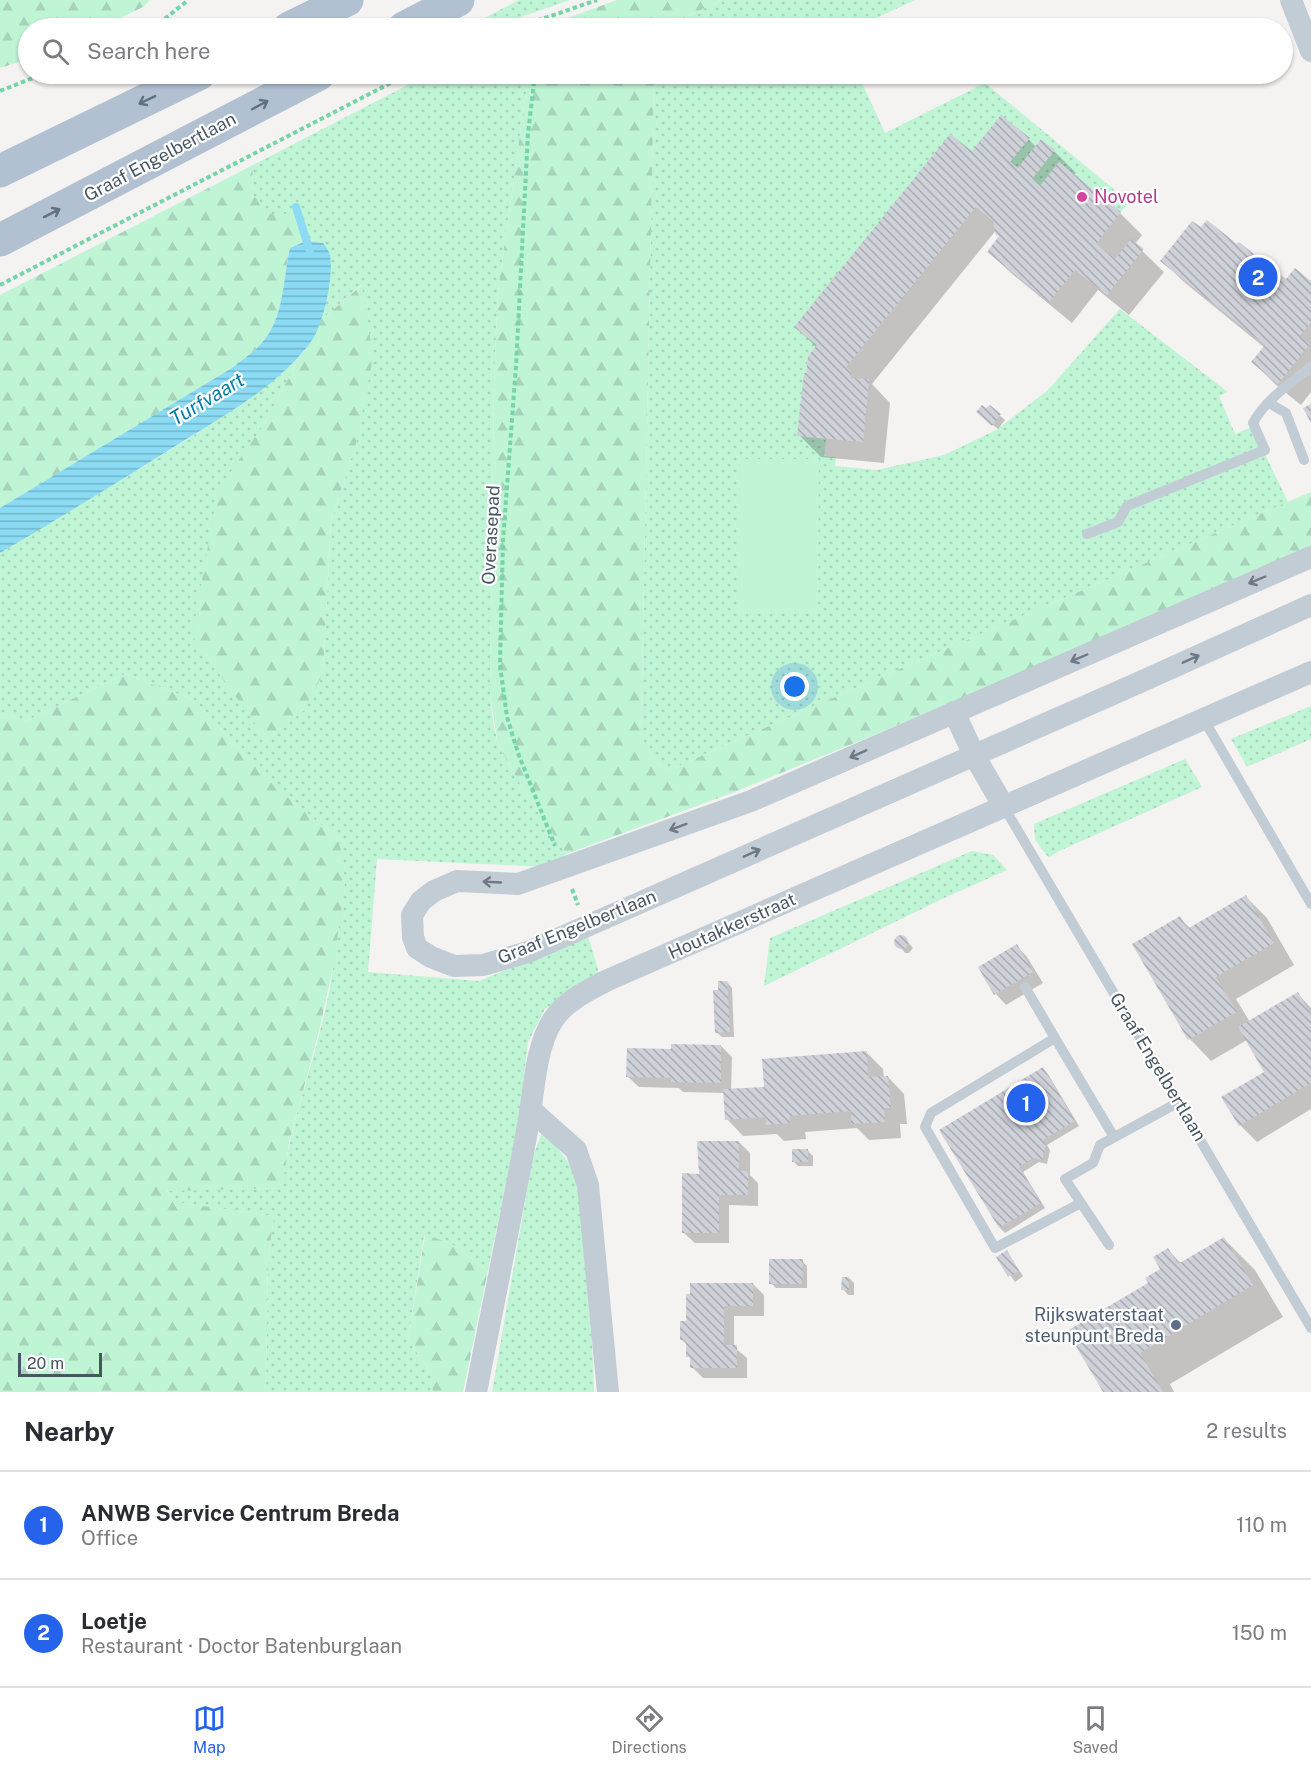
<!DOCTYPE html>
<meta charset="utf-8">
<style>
:root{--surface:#fff;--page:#f7f7f7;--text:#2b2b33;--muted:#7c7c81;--line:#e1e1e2;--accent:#2563eb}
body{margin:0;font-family:"Public Sans",sans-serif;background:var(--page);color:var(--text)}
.scale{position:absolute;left:18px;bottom:15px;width:84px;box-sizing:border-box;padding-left:6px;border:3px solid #485562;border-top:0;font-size:16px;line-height:21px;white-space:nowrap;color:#485562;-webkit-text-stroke:4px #fff;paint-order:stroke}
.you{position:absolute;left:795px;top:687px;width:21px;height:21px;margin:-15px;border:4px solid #fff;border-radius:50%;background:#1a73e8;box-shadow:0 0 0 9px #1a73e833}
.badge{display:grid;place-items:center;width:39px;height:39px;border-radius:50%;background:var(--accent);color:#fff;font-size:20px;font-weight:700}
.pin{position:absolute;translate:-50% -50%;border:3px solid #fff;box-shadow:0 2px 6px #0006}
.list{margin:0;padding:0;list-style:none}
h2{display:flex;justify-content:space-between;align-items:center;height:78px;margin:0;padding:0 24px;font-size:26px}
h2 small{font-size:20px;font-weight:400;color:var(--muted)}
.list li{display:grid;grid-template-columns:39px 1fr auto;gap:18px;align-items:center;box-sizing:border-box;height:108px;padding:0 24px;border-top:2px solid var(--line)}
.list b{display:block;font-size:22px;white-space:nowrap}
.list p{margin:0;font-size:20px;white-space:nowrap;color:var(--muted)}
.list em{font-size:20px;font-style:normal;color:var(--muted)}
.icon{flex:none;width:33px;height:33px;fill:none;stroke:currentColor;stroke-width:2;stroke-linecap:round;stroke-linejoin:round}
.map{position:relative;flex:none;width:1311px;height:1392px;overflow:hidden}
.search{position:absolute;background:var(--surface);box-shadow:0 2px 4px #0004;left:18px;right:18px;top:18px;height:66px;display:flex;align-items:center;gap:15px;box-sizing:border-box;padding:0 21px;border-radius:33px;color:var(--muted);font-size:22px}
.sheet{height:294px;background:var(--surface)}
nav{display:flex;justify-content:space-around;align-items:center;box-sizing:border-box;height:84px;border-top:2px solid var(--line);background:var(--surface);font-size:16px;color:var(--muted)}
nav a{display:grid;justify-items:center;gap:3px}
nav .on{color:var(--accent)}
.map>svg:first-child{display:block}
.grass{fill:url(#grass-dots)}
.forest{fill:url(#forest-firs)}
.pitch{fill:#bff4d5}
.water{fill:url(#water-rules)}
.shadow{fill:#0003}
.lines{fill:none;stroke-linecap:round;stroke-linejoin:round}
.stream{stroke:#8adbf3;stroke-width:8}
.building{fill:url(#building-back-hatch)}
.path{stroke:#74d5a8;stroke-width:4;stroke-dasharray:4.5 3;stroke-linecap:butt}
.service{stroke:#c2ccd5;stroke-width:10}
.minor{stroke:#c2ccd5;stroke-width:22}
.primary{stroke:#b1c1d2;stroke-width:33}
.oneway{stroke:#62707e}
.oneway2{stroke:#6d7984}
.hotel-dot{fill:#d1479c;stroke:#fff;stroke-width:2}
.service-dot{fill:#5c6f8a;stroke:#fff;stroke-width:2}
.labels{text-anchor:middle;stroke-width:4.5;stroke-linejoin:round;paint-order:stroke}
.street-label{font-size:18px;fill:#485562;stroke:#fff}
.hotel-label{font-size:18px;fill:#b23c85;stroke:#fff;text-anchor:start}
.service-label{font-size:18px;fill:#4e5e75;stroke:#fff;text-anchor:end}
.water-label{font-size:20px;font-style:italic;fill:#037da2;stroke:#fff}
</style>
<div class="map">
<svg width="1311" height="1392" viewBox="0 0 1311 1392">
<defs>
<pattern id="grass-dots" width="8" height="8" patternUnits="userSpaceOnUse" patternTransform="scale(1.5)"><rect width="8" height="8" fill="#bff4d5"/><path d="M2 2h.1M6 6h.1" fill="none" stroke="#a6d3b9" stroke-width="1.8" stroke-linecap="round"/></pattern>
<pattern id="forest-firs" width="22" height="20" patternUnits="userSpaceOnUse" patternTransform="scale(1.5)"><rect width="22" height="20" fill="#bff4d5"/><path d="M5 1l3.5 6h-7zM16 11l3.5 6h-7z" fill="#a6d3b9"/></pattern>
<pattern id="water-rules" width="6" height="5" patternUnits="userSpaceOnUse" patternTransform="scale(1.5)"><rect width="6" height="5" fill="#8adbf3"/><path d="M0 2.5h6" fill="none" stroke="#73b4c8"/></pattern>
<pattern id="building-back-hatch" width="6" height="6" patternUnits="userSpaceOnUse" patternTransform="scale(1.5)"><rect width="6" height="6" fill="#ced1d8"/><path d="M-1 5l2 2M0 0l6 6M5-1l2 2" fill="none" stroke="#a9acb3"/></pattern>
</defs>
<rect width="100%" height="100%" fill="#f5f2f2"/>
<path class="grass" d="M519,0H570L489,28H465Z
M721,0H915L855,28H664Z
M429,74H526V92L498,291L494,381L490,695L493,722L498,744L519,782L566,854L550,867L377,859L368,972L479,981L588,936L599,973L545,1009L528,1042L518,1125L488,1270L450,1243L424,1236L408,1340L435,1378L432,1392H266L268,1259L274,1216L174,1202L167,1190L282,1188C291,1113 323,1043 333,968C338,926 337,882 339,839L274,786L194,700L125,674L26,721L0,713V553C60,517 120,481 180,444C222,417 266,391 301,355L264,424L323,673L331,521L357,441L361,285L321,320L330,279L323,243L306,241L298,214L271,215L252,194L253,165Z
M654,74H858L885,133L985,83L1129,202L1121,212L1059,162L1040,186L1032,179L1055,150L1041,139L1018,168L1010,162L1029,138L972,151L795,327L817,345L808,356L806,373H804L798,436L826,439L824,456L836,457L835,466L877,470L944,455L996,430L1047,391L1120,309L1228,392L1219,396L1235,434L1252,427L1288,502L869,682L674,768L666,770C653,762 646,748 641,733Z
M1311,706V739L1247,767L1231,739Z
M1185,759L1202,787L1057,852L1049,858L1035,840L1034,824Z
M972,851L993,855L1007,870L944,898L764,986L770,938Z
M542,1132L555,1145L579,1176L589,1254L594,1392H492L533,1156Z"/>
<path class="forest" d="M0,0H150L143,7L99,28H28V59L0,68Z
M617,0H721L664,28H540Z
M526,74H654L641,733C646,747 653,762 666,770L674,768L869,682L1311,492V549L862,740L732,793L566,854L519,782L498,744L490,695L494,381L498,291L526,92Z
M253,165L252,194L271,214H298L306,241L290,248C282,282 285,322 257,348C250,355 240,361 232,368L0,508V295Z
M362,285L373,357L357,441L331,521L323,673L304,711L266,739L192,636L218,490L264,424L301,355L310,344L321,320Z
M125,674L194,700L274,786L339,839L345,883L333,968L319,1031L289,1143L282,1188L167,1191L175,1202L274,1216L268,1259L266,1392H0V713L26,721Z
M425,1235L450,1243L488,1270L463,1392H432L435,1378L408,1340Z"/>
<path class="pitch" d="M740,459H819L818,612L739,611Z"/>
<path class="water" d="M306,241L323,243C326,247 329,251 330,255C334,277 323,329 308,346C275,387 227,414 182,442C122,480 61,517 0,553V508L232,368C240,361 250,355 257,348C285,322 282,282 290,248Z"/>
<path class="shadow" d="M1029,140L1036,147L1054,151L1076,173L1073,176L1120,213L1142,235L1135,244L1164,272L1129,315L1098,290L1072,323L1011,273L989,252L1001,237L997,229L872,384L890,403L884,463L821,457L799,435L807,375L817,348L796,327L972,154Z
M1237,246L1252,255L1268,270L1286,281L1311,283V392L1301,405L1275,384L1253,362L1265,348L1184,282L1162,261Z
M990,407L1005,420L998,429L983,417Z
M1245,896L1267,918L1294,965L1236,999L1250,1022L1298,994L1311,1008V1109L1257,1142L1240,1125L1266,1072L1247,1040L1211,1061L1190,1039L1134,945L1180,918L1191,929Z
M900,936L904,937L913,948L909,953H905L896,941Z
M1017,946L1027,957L1043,983L1006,1005L996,994Z
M727,982L732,988L734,1037H722L716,1032L719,991Z
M721,1046L732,1057L731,1090L766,1088L867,1053L883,1069L884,1078L888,1077L904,1094L907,1124H900L901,1138L869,1140L857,1128L805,1132L806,1139L784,1141L777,1134L743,1136L727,1119L725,1093L683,1092L679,1088L639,1087L628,1077L673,1050Z
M1043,1069L1048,1074L1079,1126L1047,1145L1050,1150L1047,1164L1039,1162L1023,1172L1045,1208L1005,1233L1000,1228Z
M739,1142L750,1153V1175L758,1183V1206L729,1205V1243H695L684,1233L700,1175Z
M808,1151L813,1156V1166H798L793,1161Z
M1224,1239L1255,1270L1283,1317L1170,1384L1174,1392H1105L1162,1270L1168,1250L1182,1264Z
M1007,1252L1023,1276L1015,1282L998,1257Z
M802,1261L807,1266V1288H776L771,1283Z
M849,1278L854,1283V1295H848L843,1289Z
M753,1284L764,1295V1316H734V1347L747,1358V1378H703L692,1367V1360L688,1356L687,1345L681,1339L687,1322Z"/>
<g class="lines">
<path class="stream" d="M296,207L310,252"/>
</g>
<path class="building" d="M1001,115L1030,138L1010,162L1018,168L1041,139L1055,150L1032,179L1040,186L1059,162L1121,212L1096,244L1115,259L1131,239L1144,249L1107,295L1075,270L1049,302L987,252L999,236L996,235L993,221L976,207L846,367L851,371L850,378L869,379L863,442L797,436L804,373H806L808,356L817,345L794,327L950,134L972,151Z
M1207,220L1237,244L1239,242L1254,254L1252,256L1278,276L1279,274L1286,279L1295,268L1311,281V322L1300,336L1310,344L1278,384L1251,362L1265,345L1160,261L1192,221L1201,227Z
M1311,404V423L1303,408Z
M982,405L986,408L990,405L1001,414L992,426L976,412Z
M1246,895L1274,943L1216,977L1237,1012L1188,1040L1132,944L1180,916L1187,929Z
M894 942a7 7 0 1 1 14 0a7 7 0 1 1-14 0Z
M1017,944L1033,972L994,995L978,967Z
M718,981H727L730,1032L715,1033L713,990H718Z
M1298,992L1311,1015V1083L1239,1126L1221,1097L1264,1072L1238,1027Z
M671,1044L721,1045V1083L671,1082V1078L626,1077L627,1048L671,1049Z
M867,1051L868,1077L888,1076L891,1108H884L885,1122L851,1124V1111L790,1116V1123L766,1125V1117L725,1120L723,1089L764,1087L762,1059Z
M1043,1067L1075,1121L1043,1140L1046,1143L1042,1160L1033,1158L1019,1167L1041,1203L999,1228L939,1130Z
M697,1141H739V1171H748V1195H719V1233H682V1173L699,1174Z
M792,1149H808V1162H792Z
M1224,1237L1253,1285L1140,1353L1163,1392H1103L1067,1331L1148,1283L1145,1278L1160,1269L1153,1257L1168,1248L1178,1264Z
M1007,1250L1019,1271L1008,1277L996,1257Z
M769,1259H803L802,1284H769Z
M842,1277H849V1290H841Z
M690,1283H753V1306H724V1345H737V1368H690V1357H686V1340H680V1321H686V1294H690Z"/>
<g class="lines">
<path class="path" d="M535,21V28
M153,28L186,2L185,0
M516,28L597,0
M535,74L528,133L516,366L503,540L500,665L507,717L518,753L555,846
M0,91L43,74
M0,285L408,74
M572,889L578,905"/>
<path class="service" d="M1269,403L1286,413L1304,460
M1087,534L1118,522L1127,506L1265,450L1253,423C1265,400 1291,383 1311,367
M1203,718L1311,904
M1004,807L1311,1328
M1025,987L1055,1038L931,1113L925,1127L995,1248L1081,1203L1065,1179L1093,1163L1100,1145L1179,1102
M1055,1038L1114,1137
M1081,1203L1109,1245"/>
<path class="minor" d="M1291,0L1311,51
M1311,557L751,801L518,884L457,881L434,891L421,901L412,915L413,937L417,948L431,957L454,966L483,965L528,952L1138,683L1311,605
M954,712L974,755L1004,807
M531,1110L576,1150L588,1185L608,1392
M476,1392C493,1305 511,1218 527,1131C534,1097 534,1049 553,1020C565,1001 589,990 608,980L1311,672"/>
<path class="primary" d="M289,28L347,0
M404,28L458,0
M0,171L199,74
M0,240L319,74"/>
</g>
<defs><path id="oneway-shaft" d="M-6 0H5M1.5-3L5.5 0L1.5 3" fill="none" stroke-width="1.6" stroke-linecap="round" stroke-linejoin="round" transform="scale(1.5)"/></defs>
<g class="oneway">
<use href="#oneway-shaft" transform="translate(147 100) rotate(154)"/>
<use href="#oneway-shaft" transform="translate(260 105) rotate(-28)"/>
<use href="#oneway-shaft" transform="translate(52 213) rotate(-27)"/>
</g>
<g class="oneway2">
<use href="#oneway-shaft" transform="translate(1257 580) rotate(157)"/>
<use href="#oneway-shaft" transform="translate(1079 658) rotate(157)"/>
<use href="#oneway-shaft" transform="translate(1191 659) rotate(-24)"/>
<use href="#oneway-shaft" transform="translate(858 754) rotate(156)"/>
<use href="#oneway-shaft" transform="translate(678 827) rotate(160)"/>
<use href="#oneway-shaft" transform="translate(752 853) rotate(-24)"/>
<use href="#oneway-shaft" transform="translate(492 882) rotate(-177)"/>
</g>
<circle class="hotel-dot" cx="1082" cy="197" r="6"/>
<circle class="service-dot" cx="1176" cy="1325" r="6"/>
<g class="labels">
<g class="street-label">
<text transform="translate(160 157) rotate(-28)" y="6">Graaf Engelbertlaan</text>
<text transform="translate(491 535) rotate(-87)" y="6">Overasepad</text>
<text transform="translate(732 926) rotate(-24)" y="6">Houtakkerstraat</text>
<text transform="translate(577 927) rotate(-22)" y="6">Graaf Engelbertlaan</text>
<text transform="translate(1158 1067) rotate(59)" y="6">Graaf Engelbertlaan</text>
</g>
<g class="hotel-label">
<text x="1094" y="203">Novotel</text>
</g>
<g class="service-label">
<text x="1164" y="1321">Rijkswaterstaat<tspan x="1164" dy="21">steunpunt Breda</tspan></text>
</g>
<g class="water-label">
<text transform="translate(207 399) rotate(-31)" y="7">Turfvaart</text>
</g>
</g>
</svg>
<div class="scale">20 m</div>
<div class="you"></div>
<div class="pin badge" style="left:1026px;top:1103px">1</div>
<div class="pin badge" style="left:1258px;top:277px">2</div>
<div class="search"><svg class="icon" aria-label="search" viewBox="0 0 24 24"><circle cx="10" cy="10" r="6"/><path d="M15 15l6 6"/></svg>Search here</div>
</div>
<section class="sheet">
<h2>Nearby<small>2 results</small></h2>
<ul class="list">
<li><span class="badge">1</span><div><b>ANWB Service Centrum Breda</b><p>Office</p></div><em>110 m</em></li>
<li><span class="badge">2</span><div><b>Loetje</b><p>Restaurant · Doctor Batenburglaan</p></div><em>150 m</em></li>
</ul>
</section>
<nav>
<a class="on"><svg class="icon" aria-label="map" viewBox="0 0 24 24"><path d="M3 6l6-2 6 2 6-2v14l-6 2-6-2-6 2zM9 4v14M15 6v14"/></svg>Map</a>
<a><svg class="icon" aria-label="directions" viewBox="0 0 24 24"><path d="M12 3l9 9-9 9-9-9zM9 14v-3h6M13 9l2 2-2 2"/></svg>Directions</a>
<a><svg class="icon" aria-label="saved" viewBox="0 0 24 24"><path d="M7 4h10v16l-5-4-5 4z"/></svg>Saved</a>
</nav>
